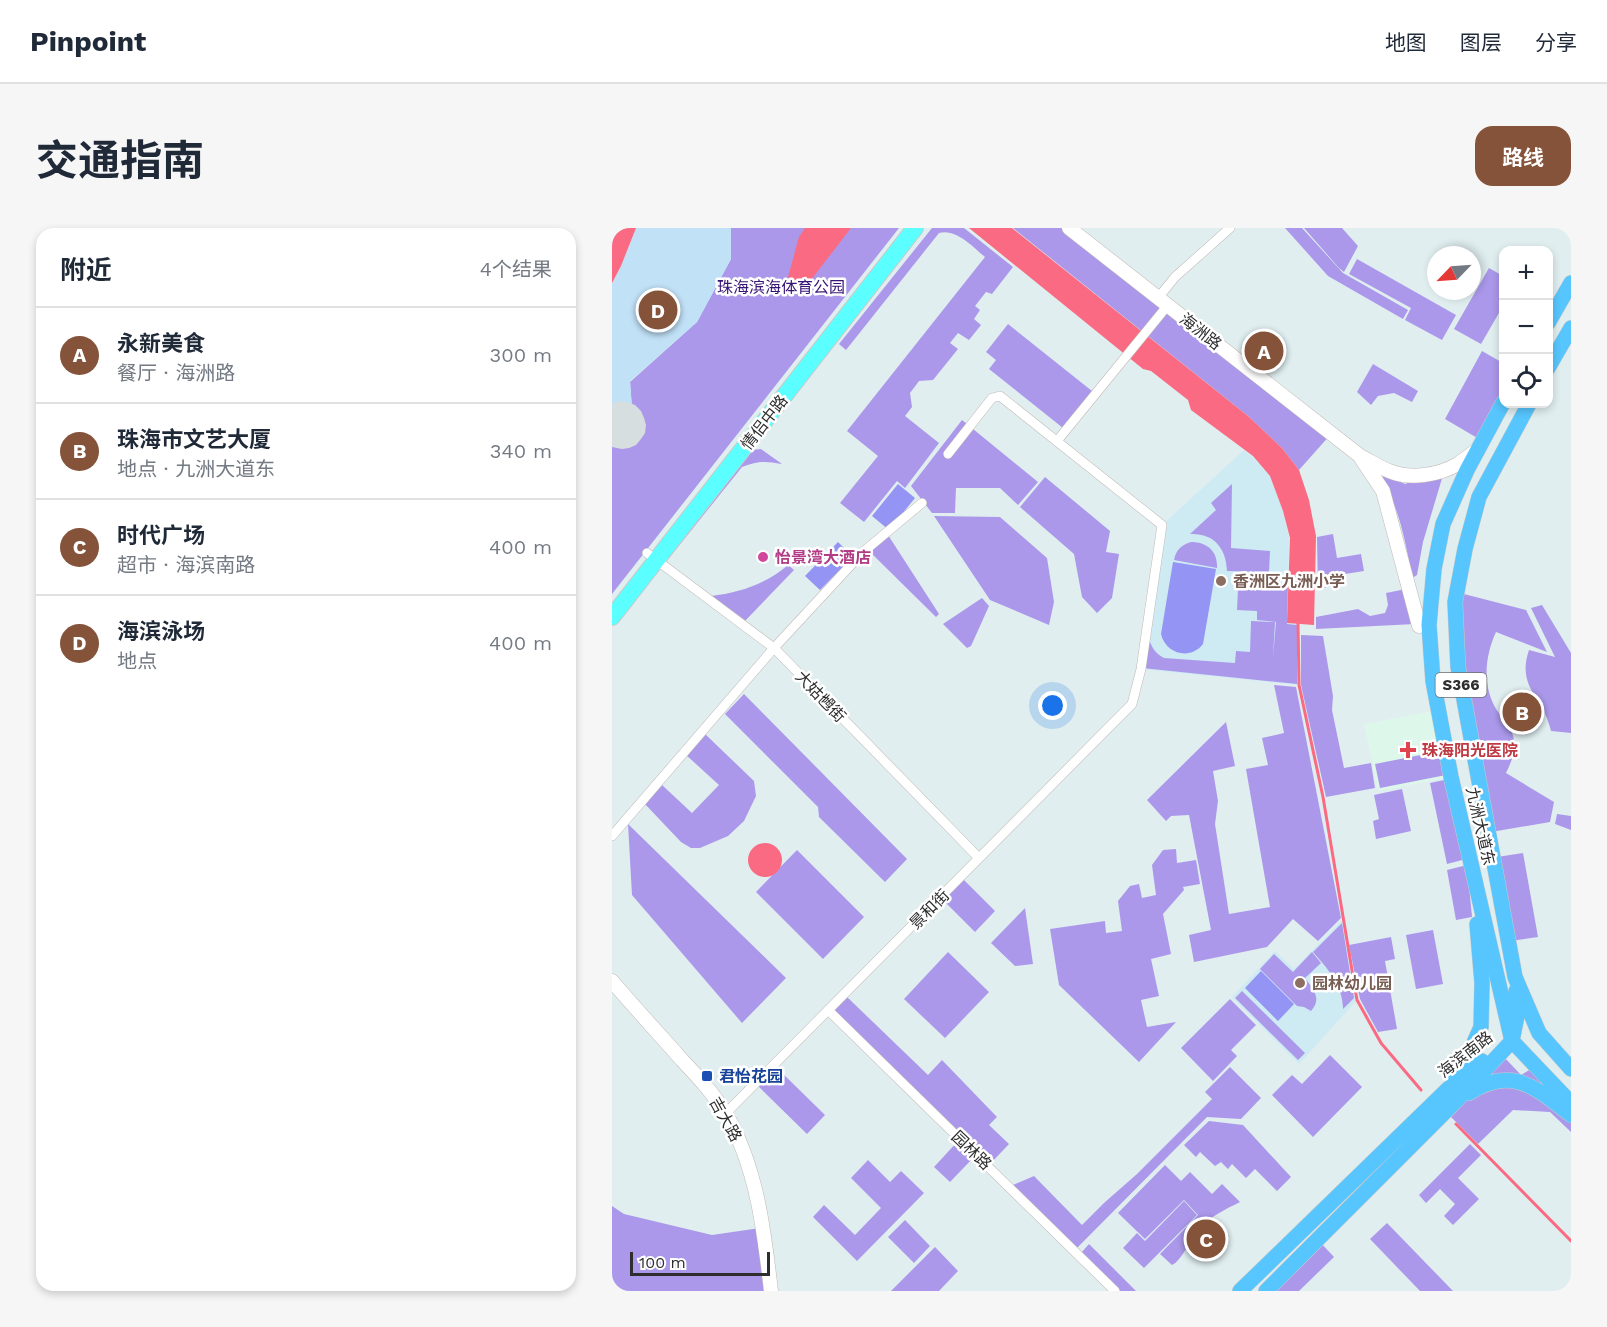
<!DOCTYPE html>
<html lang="zh">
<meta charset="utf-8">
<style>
:root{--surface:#fff;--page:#f6f6f7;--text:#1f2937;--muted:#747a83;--line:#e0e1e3;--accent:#84533a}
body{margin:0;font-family:"Work Sans","Noto Sans SC",sans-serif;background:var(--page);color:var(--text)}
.controls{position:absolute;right:18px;top:18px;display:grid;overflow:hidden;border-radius:12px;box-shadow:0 3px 9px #0003}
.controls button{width:54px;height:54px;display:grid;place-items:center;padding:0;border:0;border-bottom:2px solid var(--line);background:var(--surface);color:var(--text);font:30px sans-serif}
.compass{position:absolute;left:815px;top:18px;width:54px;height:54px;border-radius:50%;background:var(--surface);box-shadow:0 3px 9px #0003;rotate:245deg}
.scale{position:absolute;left:18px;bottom:15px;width:140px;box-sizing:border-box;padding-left:6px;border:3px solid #2e2e2e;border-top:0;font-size:16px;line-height:21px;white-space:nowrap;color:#2e2e2e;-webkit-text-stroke:4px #fff;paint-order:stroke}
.you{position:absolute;left:441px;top:478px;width:21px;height:21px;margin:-15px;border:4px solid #fff;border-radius:50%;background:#1a73e8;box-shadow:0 0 0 9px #1a73e833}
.badge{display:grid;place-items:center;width:39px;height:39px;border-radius:50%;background:var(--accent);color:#fff;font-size:20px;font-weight:700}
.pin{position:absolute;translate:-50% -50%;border:3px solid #fff;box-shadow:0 2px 6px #0006}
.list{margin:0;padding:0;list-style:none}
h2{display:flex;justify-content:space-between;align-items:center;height:78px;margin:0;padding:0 24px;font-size:26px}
h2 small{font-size:20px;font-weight:400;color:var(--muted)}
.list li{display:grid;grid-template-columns:39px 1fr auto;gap:18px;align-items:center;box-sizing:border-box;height:96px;padding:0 24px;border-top:2px solid var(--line)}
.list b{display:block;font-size:22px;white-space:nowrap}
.list p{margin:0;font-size:20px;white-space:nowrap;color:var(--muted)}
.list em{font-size:20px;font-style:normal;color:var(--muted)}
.icon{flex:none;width:33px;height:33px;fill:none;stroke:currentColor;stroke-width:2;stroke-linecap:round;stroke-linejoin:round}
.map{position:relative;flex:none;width:959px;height:1063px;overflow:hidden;border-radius:18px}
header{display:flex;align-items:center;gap:36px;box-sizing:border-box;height:84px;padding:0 30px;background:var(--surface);border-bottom:2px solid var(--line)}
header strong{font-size:28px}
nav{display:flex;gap:33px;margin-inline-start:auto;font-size:21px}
.intro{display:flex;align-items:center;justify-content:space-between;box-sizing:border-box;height:144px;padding:0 36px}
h1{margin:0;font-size:42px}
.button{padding:15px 27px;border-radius:18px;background:var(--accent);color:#fff;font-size:21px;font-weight:700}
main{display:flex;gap:36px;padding:0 36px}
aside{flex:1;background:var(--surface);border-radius:18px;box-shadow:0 3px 9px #0003}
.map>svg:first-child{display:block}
.education{fill:#ceeaf3}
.medical{fill:#ddf7ea}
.green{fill:#ab98eb}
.sand{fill:#c1e1f7}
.pitch{fill:#9394f3}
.plaza{fill:#d7dee0}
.water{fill:#fa6b83}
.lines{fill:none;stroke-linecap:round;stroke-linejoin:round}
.stream{stroke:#fa6b83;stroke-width:3}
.street-casing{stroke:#c2b9b4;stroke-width:10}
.secondary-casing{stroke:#c2b9b4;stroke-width:15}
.primary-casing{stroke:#c9c9c9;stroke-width:16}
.highway-casing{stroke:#c9c9c9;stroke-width:18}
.street{stroke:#fff;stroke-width:9}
.secondary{stroke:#fff;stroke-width:14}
.primary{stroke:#57c6fe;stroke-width:15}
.highway{stroke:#5cffff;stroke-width:16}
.hotel-dot{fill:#d1479c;stroke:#fff;stroke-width:2}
.education-dot{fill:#8d6e63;stroke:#fff;stroke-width:2}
.health-dot{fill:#e0444e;stroke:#fff;stroke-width:2}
.transit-dot{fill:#1a4fb4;stroke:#fff;stroke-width:2}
.labels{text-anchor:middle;stroke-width:5;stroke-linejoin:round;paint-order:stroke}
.shield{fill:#fff;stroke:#6d6d6d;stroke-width:1.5}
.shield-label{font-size:15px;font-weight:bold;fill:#2e2e2e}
.park-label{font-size:16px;fill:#371475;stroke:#fff}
.street-label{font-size:16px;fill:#2e2e2e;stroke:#fff}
.hotel-label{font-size:16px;font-weight:bold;fill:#b23c85;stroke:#fff;text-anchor:start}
.education-label{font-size:16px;font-weight:bold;fill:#785e54;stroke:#fff;text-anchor:start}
.health-label{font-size:16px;font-weight:bold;fill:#be3a42;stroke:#fff;text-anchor:start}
.transit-label{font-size:16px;font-weight:bold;fill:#164399;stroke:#fff;text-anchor:start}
</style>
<header>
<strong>Pinpoint</strong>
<nav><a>地图</a><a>图层</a><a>分享</a></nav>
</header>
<div class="intro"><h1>交通指南</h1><a class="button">路线</a></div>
<main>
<aside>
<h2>附近<small>4个结果</small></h2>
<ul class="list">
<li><span class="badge">A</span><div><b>永新美食</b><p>餐厅 · 海洲路</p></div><em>300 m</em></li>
<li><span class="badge">B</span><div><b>珠海市文艺大厦</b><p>地点 · 九洲大道东</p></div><em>340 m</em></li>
<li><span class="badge">C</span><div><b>时代广场</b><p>超市 · 海滨南路</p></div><em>400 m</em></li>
<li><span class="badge">D</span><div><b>海滨泳场</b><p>地点</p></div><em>400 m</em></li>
</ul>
</aside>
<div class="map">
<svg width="959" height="1063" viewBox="0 0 959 1063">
<rect width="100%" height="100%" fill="#e0eef0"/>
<path class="education" d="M632,222L641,229L658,248L671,283L677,310L675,395L686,396L687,457L529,441L550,297Z
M731,691L745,772L687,836L620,769L663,723L682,741Z"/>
<path class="medical" d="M827,482L839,549L766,563L752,496Z"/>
<path class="green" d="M119,0H287L0,366V180H20L18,154L85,94L119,31Z
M320,0H352L401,39L380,66L374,64L363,78L368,82L362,91L369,97L357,112L346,105L338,115L346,121L321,152L307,153L298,165L300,179L293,188L327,215L293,260L285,253L252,294L228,275L266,228L235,203L373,29C361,19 344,0 327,5L234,122L227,116Z
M401,0H457L719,206L687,242L670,220L636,188Z
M673,0H690L731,45L796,82L791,91L716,48Z
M692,0H730L746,18L732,44L727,40Z
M745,31L844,87L830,112L793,92L799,80L737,46Z
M877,40L891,48V78L869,116L842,101Z
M396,96L480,163L451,200L377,141L384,132L374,124Z
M870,123L891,135V167L867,211L833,191Z
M761,136L806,163L800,174L782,165L766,168L759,177L745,164Z
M350,192L426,254L406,277L388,260H344L343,285H320L299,258Z
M149,221L170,236C153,233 146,233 130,239L57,330L56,329L139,222Z
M772,247L787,251L790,255L794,256L798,252L831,247L811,314L805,347L802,349L800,348C793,313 788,282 770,251Z
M433,249L498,303L494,324L507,326L500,370L485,385L470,369L462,326L408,279Z
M620,256L619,320L658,323L657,344L615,343C614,320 602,305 578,306L604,282L599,275Z
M322,288L388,289L435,330L442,374L437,397L378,372Z
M721,306L725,330L749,326L752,343L733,346L734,355L706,361L705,309Z
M276,307L327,386L324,389L257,323Z
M579,314C595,314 606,323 605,340L562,332C564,322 569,317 579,314Z
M176,337L182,342L133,393L99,368C127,365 154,356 176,337Z
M642,356L676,358L675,396L685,397V456L530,440L534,413L538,414C541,422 545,426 552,430L623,435L624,423L638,424L639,393L663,394L661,429L664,394L645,392V383L625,382L626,361L641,362Z
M794,361L803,396L704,401V389L746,381L758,388L773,385L776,377L774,365Z
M848,365L914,382L935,424L884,404C873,428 870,457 884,481C891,491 901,500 902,513C903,525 899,535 894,545L942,574L938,594L879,604L849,440Z
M370,370L377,378L359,418L355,420L331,396Z
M930,377L959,425V505L939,503C932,469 904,460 917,422L943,429L919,380Z
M689,407L711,408L721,468L720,482L732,540L759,535L763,560L714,569L689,457Z
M662,457L684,459L729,690L706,713L681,691L655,719L582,734L577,707L599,702L577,587L559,588L554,593L535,572L614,494L623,538L601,543L606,573L603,596L617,686L658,679L634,541L656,537L650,510L672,505Z
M132,466L295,631L273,654L207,589L206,579L113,486Z
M92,505L142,553L144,568L132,593L116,608L88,620H79L69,614L32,575L50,557L80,585L107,557L73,526Z
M829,523L834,547L768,560L763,536Z
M837,551L854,631L835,636L818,555Z
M790,561L799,603L764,611L761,593L767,591L762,567Z
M945,586L959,588V602L943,596Z
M16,596L174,750L130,795L20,667Z
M564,621L565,635L584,632L588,656L571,659L572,662L551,686L559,726L539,731L547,768L529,772L535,799L564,794L527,834L447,757L438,701L493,693L494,705L510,703L506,673L518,658L527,656L530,670L544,667L540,637L551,622Z
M185,622L252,689L211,731L144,664Z
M911,625L926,709L899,713L885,629Z
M855,637L860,689L844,692L835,642Z
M349,649L383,683L363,704L329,670Z
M413,680L421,736L403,738L379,715Z
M730,695L742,770L731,781C731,758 716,741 701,724Z
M821,702L831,756L804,761L794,707Z
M779,709L783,731L773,733L785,801L766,804L748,771L737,717Z
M336,724L377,764L333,810L292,771Z
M700,724L709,735L693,750C702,762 710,771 699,783L692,779L685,778L648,741L662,726L681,744Z
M630,763L693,825L686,832L623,770Z
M234,768L316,847L330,832L385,889L377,897L397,916L379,935L220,782Z
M618,771L644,797L619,822L625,828L601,853L569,820Z
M718,827L750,859L701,909L660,867L680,847L690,856Z
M891,828L909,847L922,839L959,877V904L938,884L901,882L866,916L834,884Z
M164,839L213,887L195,906L145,857Z
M618,839L649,870L629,891L595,889L464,1021L401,957L422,948L470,997L492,975L525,946L600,871L593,864Z
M597,893L631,897L679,949L665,963L643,941L634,950L620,936L616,941L609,934L603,938L588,924L584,929L572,917Z
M346,913L362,929L338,954L322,939Z
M858,916L869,927L846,950L867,971L841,997L832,988L843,976L828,961L814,975L807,967Z
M256,932L278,954L289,943L312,965L245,1033L201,989L212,977L243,1007L269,980L239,950Z
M553,937L569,953L578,944L600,966L610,956L628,974C614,981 599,988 588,1000C579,1009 570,1033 560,1037L548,1026L586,987L572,972L533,1011L506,985Z
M572,973L585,987L532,1040L511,1020L525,1005L533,1013Z
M0,978L12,986L100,1007L148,1000L156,1063H0Z
M293,992L318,1018L302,1035L276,1009Z
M775,995L841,1063H808L758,1011Z
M707,1013L722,1029L687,1063H656Z
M477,1016L524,1063H507L469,1025Z
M323,1019L346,1043L327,1063H279Z"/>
<path class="sand" d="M24,0H119V31L85,94L18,153L20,180H0V55L9,38Z"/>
<path class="pitch" d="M286,256L303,270L277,302L260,288Z
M226,314L241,329L208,362L193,348Z
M561,334L604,341L591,416C579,432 554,427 549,406Z
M649,743L682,776L666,793L633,760Z"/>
<path class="plaza" d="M7,173L15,174L23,177L29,183L32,190L34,197L33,205L29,211L24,217L17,220L10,221L0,219V176Z"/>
<path class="water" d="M0,0H24L9,38L0,55Z
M193,0H239L192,61L176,49L187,9Z
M357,0H400L636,188L670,220L687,242L697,272L704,308L702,397L675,395L678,310L671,283L658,248L641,228L579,182L576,172L539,143L531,141Z
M136 632a17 17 0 1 1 34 0a17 17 0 1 1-34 0Z"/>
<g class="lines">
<path class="stream" d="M686,395L687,457L711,569L745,772L769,815L809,862
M844,896L959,1013"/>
<defs>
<path id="street" d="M546,70L563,49L618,0
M445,213L556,77
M35,325L162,420L367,630
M0,608L162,420L251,324L310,275
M216,782L503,1063
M114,885L520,476L529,441L550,297L388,168L380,170L336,226"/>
<path id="secondary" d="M457,0L748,228C758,233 767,239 777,243C798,252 827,247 846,236C852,232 858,227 865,222
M749,230L771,263L807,398
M0,753C23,780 47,806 70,832C86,849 102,866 114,886C145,940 152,1002 159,1063"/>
<path id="primary" d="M936,95L959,55
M936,140L959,100
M891,175L855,242L831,296L822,341L817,397L821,453L839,549L900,813L959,875
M917,176L867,269L853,321L843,374L846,439L903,749L927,805L959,841
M842,851L857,826L869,799L870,755L865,696
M857,865C901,837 924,860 959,887
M628,1063L836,861L870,833
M654,1063L840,877L900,813L906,783L904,763"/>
<path id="highway" d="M0,389L303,0"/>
</defs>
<use href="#street" class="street-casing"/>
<use href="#secondary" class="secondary-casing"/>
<use href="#primary" class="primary-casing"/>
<use href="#highway" class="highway-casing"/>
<use href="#street" class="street"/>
<use href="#secondary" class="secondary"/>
<use href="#primary" class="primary"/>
<use href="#highway" class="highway"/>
</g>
<circle class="hotel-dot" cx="151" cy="329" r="6"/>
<g class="education-dot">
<circle cx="609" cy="353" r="6"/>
<circle cx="688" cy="755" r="6"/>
</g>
<path class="health-dot" d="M793 513h6v6h6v6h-6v6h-6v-6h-6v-6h6z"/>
<rect class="transit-dot" x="89" y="842" width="12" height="12" rx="3"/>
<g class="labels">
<rect class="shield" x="823.5" y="445" width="51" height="24" rx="4.5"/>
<g class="shield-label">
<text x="849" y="462">S366</text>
</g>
<g class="park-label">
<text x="169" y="65">珠海滨海体育公园</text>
</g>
<g class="street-label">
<text transform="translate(589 103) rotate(38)" y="6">海洲路</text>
<text transform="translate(152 194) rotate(-52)" y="6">情侣中路</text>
<text transform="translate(209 468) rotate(46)" y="6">大姑乸街</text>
<text transform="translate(869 598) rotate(77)" y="6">九洲大道东</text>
<text transform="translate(317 681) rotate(-45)" y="6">景和街</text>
<text transform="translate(853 826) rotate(-38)" y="6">海滨南路</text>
<text transform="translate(114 891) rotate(61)" y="6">吉大路</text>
<text transform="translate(360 922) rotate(44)" y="6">园林路</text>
</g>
<g class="hotel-label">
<text x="163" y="335">怡景湾大酒店</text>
</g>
<g class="education-label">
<text x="621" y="359">香洲区九洲小学</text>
<text x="700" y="761">园林幼儿园</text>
</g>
<g class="health-label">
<text x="810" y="528">珠海阳光医院</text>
</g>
<g class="transit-label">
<text x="107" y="854">君怡花园</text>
</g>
</g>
</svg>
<div class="controls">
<button>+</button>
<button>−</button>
<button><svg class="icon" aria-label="locate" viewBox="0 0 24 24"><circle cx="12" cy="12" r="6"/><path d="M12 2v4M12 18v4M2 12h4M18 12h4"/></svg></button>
</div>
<svg class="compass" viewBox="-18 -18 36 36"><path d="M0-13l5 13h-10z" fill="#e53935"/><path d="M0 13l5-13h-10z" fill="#747a83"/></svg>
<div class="scale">100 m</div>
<div class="you"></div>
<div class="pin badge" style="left:652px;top:123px">A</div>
<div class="pin badge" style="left:910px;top:484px">B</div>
<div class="pin badge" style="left:594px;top:1011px">C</div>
<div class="pin badge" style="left:46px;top:82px">D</div>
</div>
</main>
